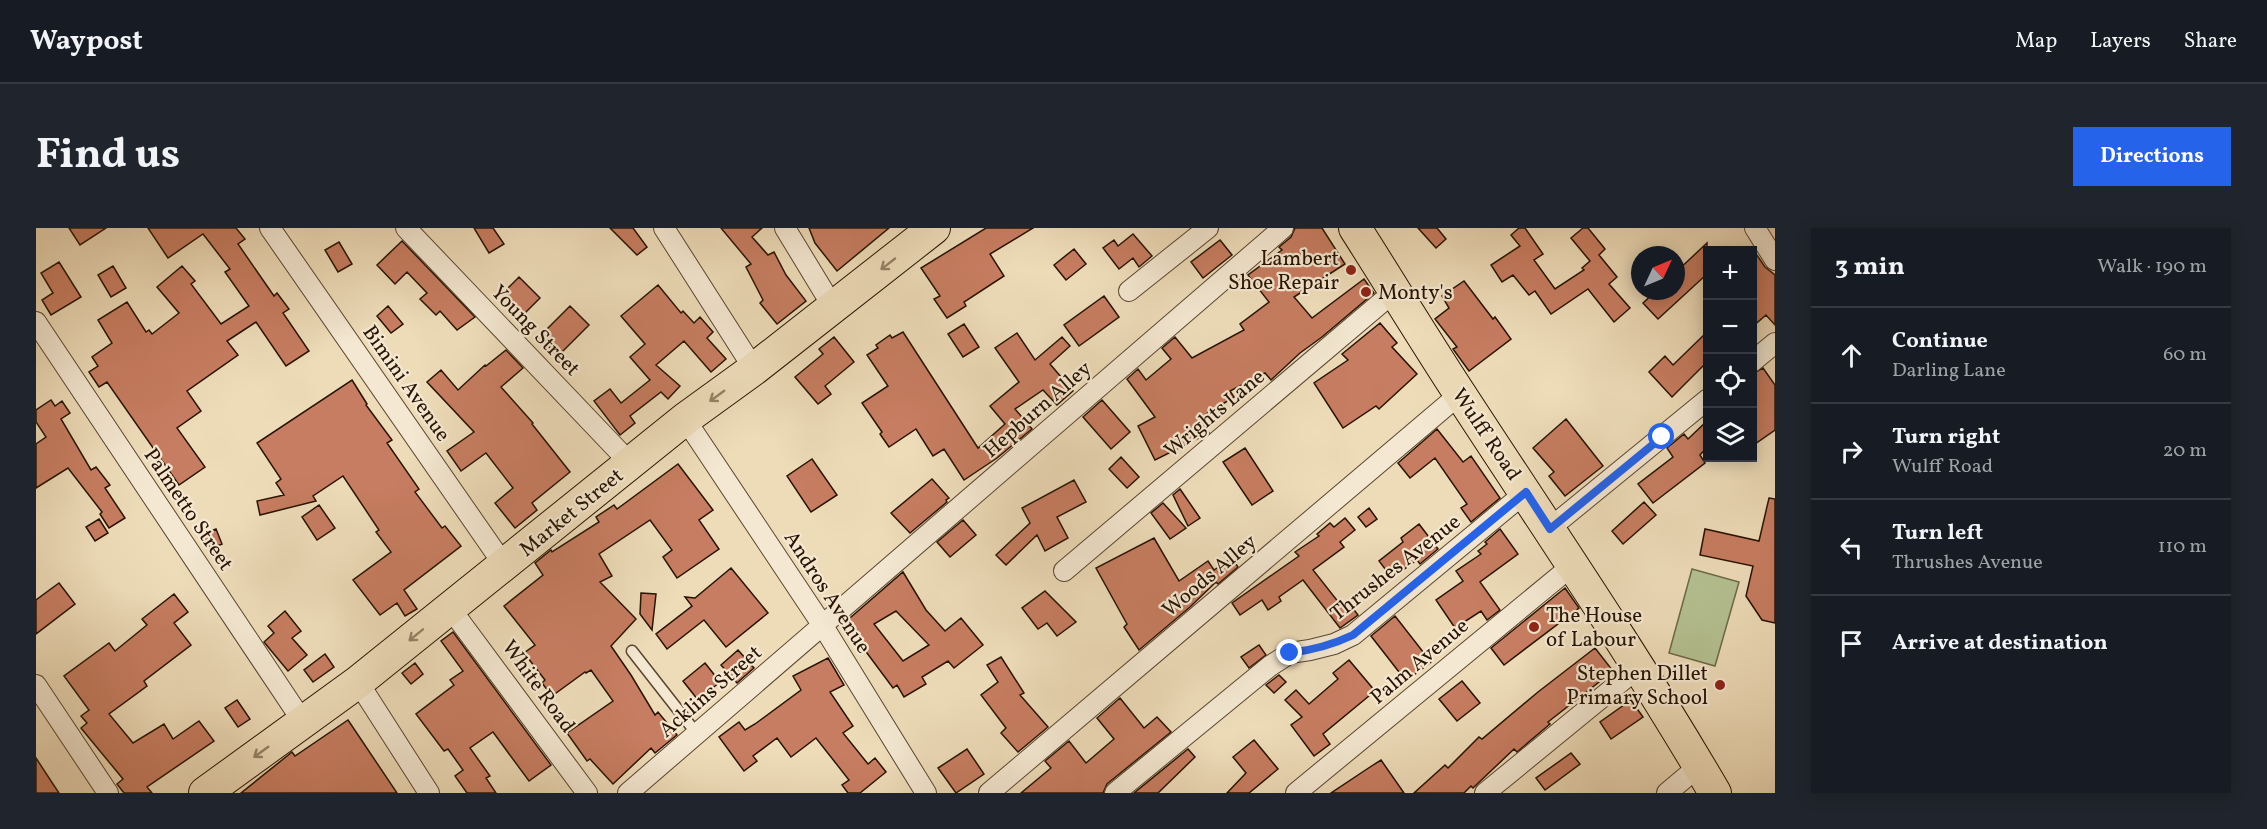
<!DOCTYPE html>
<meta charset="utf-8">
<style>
:root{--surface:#171b24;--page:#20242c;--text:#f1f3f6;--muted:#9ea1a6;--line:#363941;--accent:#2563eb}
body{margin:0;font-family:Vollkorn,serif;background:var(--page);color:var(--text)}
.controls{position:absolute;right:18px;top:18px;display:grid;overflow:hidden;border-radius:0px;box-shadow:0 3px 15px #0003}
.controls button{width:54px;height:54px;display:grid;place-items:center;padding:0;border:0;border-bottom:2px solid var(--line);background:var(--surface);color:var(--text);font:30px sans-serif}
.compass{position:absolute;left:1595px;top:18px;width:54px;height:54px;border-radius:50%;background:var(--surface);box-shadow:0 3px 15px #0003;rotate:46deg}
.stop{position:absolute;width:18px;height:18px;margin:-14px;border:4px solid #2563eb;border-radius:50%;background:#fff}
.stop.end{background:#2563eb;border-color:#fff;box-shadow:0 2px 6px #0008}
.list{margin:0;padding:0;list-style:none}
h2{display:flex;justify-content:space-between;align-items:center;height:78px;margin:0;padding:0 24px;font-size:26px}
h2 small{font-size:20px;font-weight:400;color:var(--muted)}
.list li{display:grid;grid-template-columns:39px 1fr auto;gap:18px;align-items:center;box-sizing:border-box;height:96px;padding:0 24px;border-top:2px solid var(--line)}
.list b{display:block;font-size:22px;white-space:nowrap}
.list p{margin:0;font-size:20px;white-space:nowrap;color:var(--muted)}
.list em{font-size:20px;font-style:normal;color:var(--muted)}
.icon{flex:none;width:33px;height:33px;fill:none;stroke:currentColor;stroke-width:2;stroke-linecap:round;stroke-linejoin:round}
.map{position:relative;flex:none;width:1739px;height:565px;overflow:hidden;border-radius:0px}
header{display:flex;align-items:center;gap:36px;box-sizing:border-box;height:84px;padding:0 30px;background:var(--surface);border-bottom:2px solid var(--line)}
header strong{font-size:28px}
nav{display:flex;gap:33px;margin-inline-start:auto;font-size:21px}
.intro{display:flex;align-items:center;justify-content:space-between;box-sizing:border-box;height:144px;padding:0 36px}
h1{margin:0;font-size:42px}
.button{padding:15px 27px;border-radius:0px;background:var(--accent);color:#fff;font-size:21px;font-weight:700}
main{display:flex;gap:36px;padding:0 36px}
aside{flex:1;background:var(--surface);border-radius:0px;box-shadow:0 3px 15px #0003}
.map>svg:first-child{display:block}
.green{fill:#b5c192;stroke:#6e6a4a;stroke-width:1.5}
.building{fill:#c77d61;stroke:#281301;stroke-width:1.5;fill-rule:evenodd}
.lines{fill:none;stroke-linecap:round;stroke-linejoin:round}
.service-casing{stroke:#5a452f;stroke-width:13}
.minor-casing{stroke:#5a452f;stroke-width:22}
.primary-casing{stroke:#281301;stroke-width:34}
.service{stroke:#f4e8d2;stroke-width:10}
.minor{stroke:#f4e8d2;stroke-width:20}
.primary{stroke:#eedcb9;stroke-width:32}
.oneway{stroke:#958266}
.route{stroke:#2563eb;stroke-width:8}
.poi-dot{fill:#8f2418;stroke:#f4e8d2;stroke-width:2}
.labels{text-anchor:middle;stroke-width:4.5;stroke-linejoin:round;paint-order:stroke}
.poi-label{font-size:21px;fill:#281301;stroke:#f4e8d2;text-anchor:end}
.street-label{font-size:21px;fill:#281301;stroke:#f4e8d2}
</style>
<header>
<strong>Waypost</strong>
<nav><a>Map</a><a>Layers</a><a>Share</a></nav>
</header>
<div class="intro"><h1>Find us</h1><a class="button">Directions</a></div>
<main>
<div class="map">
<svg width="1739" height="565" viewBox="0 0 1739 565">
<rect width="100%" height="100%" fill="#eedcb9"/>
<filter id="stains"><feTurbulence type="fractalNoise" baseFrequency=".00333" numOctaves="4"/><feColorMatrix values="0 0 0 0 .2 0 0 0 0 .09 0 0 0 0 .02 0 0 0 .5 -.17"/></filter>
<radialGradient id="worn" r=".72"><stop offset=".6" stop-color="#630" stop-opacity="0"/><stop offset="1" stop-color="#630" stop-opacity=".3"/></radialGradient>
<path class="green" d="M1656,341L1703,354L1679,438L1633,425Z"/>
<path class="building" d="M33,0H70L44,17Z
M112,0H200L209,11L202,16L238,68L241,65L253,81L247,85L273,123L250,138L220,94L191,113L202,127L151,163L165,183L141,200L169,239L143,257L71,154L63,159L53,144L62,138L56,129L76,115L62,92L91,74L110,104L113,102L116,106L143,85L121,59L146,38L159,53L155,56L185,96L213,78L189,44L194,41L167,6L132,30Z
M438,0H457L468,16L453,25Z
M574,0H597L611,19L601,27Z
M685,0H726L716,9L732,27L738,24L750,47L770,73L741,96L724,75L727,72L710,39L715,36Z
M773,0H853L801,43L779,15Z
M950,0H997L954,26L968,48L928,74L930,78L911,90L898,71L904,68L885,40Z
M1259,0H1286L1309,36L1258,69L1276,90L1328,51L1338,65L1286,109L1264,125L1235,152L1229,145L1194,163L1198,169L1164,190L1173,205L1119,232L1102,198L1119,189L1091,151L1102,141L1110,152L1135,131L1126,120L1139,109L1156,130L1208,102L1204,96L1233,74L1212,47L1246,22L1243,19L1255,9Z
M1382,0H1401L1410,11L1400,20Z
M1483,0H1489L1507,26L1498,32L1519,61L1548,42L1546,40L1554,33L1535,10L1547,0H1552L1569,21L1563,27L1581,49L1573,56L1594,80L1578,94L1552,61L1515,86L1499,63L1493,67L1477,47L1466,54L1455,37L1484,18L1475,7Z
M1097,6L1116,28L1103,39L1097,30L1083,41L1067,20L1078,12L1082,18Z
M1184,12L1196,27L1167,50L1155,34Z
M366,13L439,89L421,102L404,83L400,87L384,71L391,65L371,44L359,56L341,37Z
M303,14L316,36L302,44L289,22Z
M1671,15V46L1622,91L1607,75L1620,63H1640V44Z
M1716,20L1729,39L1739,47V97L1730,87L1716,99Z
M1038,21L1050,36L1030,52L1018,37Z
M23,34L45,69L15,87L6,72L17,65L5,45Z
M77,38L90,60L75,69L62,47Z
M483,49L504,70L487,87L466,66Z
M1428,53L1457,91L1459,89L1475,111L1433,143L1417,121L1421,119L1399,91L1413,80L1406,68Z
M622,57L645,85L647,83L658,95L664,89L677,104L671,110L690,131L675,144L648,113L620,137L644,158L632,171L625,164L594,188L599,195L584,207L558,173L574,161L585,175L614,152L594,129L609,116L585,88Z
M1068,68L1083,89L1043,118L1028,97Z
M352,78L367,96L355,105L341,88Z
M534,78L553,97L522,128L503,109Z
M1344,95L1361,115L1356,119L1381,146L1343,181L1340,178L1307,200L1278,155L1312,132L1306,126Z
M928,96L943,119L927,129L912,106Z
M867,104L942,220L969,196L954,178L983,154L959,120L981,105L999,132L1026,109L1034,118L1014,136L1037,163L1021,177L1007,162L979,181L996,201L961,230L928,252L908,221L897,228L880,201L853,219L844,206L846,204L826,175L852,158L831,127L842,120L840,117L854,107L856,110Z
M1671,104V134L1636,169L1613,144L1629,128L1637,137Z
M798,109L818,134L789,158L795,166L782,176L759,149L787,126L783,121Z
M470,122L487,140L465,159L497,195L496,196L534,244L496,275L501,282L479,300L459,275L477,260L450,225L425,243L411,223L438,204L391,154L405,142L422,162L449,137L450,138Z
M1727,140L1739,157V202L1716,218V146Z
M316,152L331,176L330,177L356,212L351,215L383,261L379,264L406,300L409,298L425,318L368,362L381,381L369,388L361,375L344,387L317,352L355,324L340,304L343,302L307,248L277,268L280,273L224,287L221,273L248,267L240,255L245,251L221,215Z
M15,172L19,178L26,173L34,185L25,191L55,242L60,239L74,257L69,260L89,290L73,300L64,286L66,284L32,240L0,260V216L10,209L0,194V182Z
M1066,172L1094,204L1075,221L1047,189Z
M1530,191L1567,238L1529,268L1513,248L1518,244L1497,220Z
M1671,193V219L1664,227L1669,235L1617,275L1602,256L1637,229L1631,220L1648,206L1652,211Z
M1401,201L1427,234L1435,228L1464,270L1435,294L1425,280L1431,276L1399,230L1374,250L1362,235Z
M1209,220L1237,263L1216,277L1187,234Z
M1085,229L1103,249L1091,260L1073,241Z
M776,231L801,267L775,284L751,248Z
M642,236L677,282L663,292L683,321L641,350L627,329L636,322L614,292L563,326L576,348L564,354L600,391L575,418L595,447L619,487L622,484L641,507L619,525L615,520L577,556L554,531L551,533L531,505L577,473L555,442L550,445L549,444L516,468L506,455L509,452L488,425L499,417L468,378L507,347L499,335L515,322L516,324L563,294L560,289L578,277L581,281Z
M896,251L913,270L910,272L911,274L874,305L855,285Z
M1038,252L1050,274L1021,289L1032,310L1009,323L1001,307L970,337L960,327L994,295L986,280Z
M1144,261L1164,290L1152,298L1137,267Z
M1733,270L1739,271V395L1726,392L1710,368L1717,338L1664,327L1669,301L1723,313Z
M1608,274L1620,287L1587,316L1576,303Z
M1127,275L1150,300L1134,311L1115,285Z
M283,277L299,300L281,312L266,289Z
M1333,280L1341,291L1330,299L1322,289Z
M1309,290L1319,302L1304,314L1308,319L1277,342L1307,380L1313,375L1322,387L1304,400L1267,352L1243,369L1245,373L1232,382L1226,372L1204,387L1196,375L1263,328L1259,324L1283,308L1281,306L1294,295L1298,299Z
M63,291L72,305L59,313L50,299Z
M927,292L940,307L914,329L901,314Z
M1383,296L1402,321L1384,336L1381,332L1356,350L1343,333L1367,314L1365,310Z
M180,301L186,316L174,321L167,306Z
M1464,301L1482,326L1444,354L1464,382L1451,392L1445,383L1419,400L1400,372L1427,353L1420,343L1445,326L1442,323L1451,316L1449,314Z
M1118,310L1143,353L1172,333L1178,342L1196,330L1202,339L1182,356L1180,354L1154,379L1103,422L1088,399L1091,396L1060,340Z
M695,340L732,385L690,419L668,392L631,421L620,406L656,378L649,369L659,370Z
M867,344L890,382L909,403L925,390L947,417L918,440L912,433L886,449L890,456L868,469L861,457L857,460L828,421L830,419L807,396ZM860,383L893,417L867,433L838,396Z
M23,355L39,376L0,406V372Z
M1529,360L1543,380L1468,437L1455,420Z
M1009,363L1040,394L1021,408L1011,395L1002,401L986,380Z
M605,365L620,366L616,402L604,386Z
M138,366L152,384L138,395L155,417L108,453L111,458L73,486L97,515L128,496L137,511L163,493L178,513L111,559L116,565H88L81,556L87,551L45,500L51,495L45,488L53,482L28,448L73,415L79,423L111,397L106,391Z
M249,383L265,403L256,410L271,427L252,443L228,414L238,405L232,398Z
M1359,388L1395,434L1370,453L1335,408Z
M417,404L515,537L493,553L457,504L434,520L454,548L450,550L460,565H431L419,548L427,542L412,521L408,523L380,486L418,457L414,452L427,443L405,413Z
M1223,417L1230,427L1213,440L1205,429Z
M1559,420L1577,443L1512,494L1514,496L1481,524L1478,521L1437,560L1435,558L1428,565H1378L1409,537L1412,540L1443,509L1446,511L1502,464Z
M702,422L718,440L701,455L685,437Z
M289,426L298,439L277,454L268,442Z
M965,429L988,465L984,467L1012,499L982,524L965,505L970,500L945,467L962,454L951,437Z
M792,430L808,457L794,464L817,498L807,505L832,536L839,530L850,544L824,565H812L806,557L813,552L780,510L755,529L741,510L717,528L721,533L708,543L683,509L703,494L709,502L719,496L765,462L757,448Z
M1313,432L1339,463L1287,506L1294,516L1278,528L1255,497L1266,489L1249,472L1260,462L1273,476L1302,451L1297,445Z
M379,435L387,446L375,456L366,445Z
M669,435L684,454L662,472L647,453Z
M1243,447L1250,454L1238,465L1230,457Z
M1426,453L1444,475L1421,493L1403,471Z
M1084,470L1108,500L1121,489L1135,504L1071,556L1067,565H985L1015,540L1009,533L1033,513L1050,535L1078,511L1061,490Z
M201,472L214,491L202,499L189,480Z
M1595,472L1607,489L1575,511L1564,494Z
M312,492L361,565H205L256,524L259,528Z
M1218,512L1242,541L1213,565H1191L1210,545L1197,529Z
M931,521L948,546L920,565L902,540Z
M1152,521L1159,529L1122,565H1098Z
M1535,525L1544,536L1509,562L1500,550Z
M0,530L15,553L23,565H0Z
M1345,532L1368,565H1295L1331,541Z"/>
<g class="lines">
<defs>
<path id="service" d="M596,423L661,506"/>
<path id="minor" d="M234,0L468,337
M370,0L595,236
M628,0L718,141
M749,0L797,79
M1719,0L1739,32
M1093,63L1172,0
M0,94L267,494
M1716,134L1739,115
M649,191L787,398L890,565
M1513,301L1672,171
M1028,343L1359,63
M414,380L551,565
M322,454L393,565
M0,457L72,565
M592,565L1247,0
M953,565L1424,166
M1079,565L1234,438L1254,425L1274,422L1298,416L1317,407L1490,264
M1260,565L1537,337
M1449,565L1603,439
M1631,565L1663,538"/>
<path id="primary" d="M1319,0C1354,55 1388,111 1424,166C1510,298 1599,428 1679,565
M169,565L322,454L649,191L718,141L898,0"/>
</defs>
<use href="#service" class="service-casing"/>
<use href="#minor" class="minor-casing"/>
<use href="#primary" class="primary-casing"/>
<use href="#service" class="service"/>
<use href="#minor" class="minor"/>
<use href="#primary" class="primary"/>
</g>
<defs><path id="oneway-shaft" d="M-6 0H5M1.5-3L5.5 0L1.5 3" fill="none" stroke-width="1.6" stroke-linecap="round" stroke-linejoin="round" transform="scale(1.5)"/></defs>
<g class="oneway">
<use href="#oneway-shaft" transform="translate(852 36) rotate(142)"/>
<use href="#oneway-shaft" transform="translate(681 168) rotate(144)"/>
<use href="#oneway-shaft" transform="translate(380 407) rotate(141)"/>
<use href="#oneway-shaft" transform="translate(225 524) rotate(144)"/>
</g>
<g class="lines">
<path class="route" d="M1254,425C1277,422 1296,417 1317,407L1490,264L1514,301L1626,209"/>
</g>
<g class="poi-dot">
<circle cx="1315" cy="42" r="6"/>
<circle cx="1330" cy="64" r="6"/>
<circle cx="1498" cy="399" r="6"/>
<circle cx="1684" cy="457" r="6"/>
</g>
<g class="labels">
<g class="poi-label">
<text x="1303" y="37">Lambert<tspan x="1303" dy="24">Shoe Repair</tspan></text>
<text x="1342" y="71" text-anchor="start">Monty's</text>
<text x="1510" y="394" text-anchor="start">The House<tspan x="1510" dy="24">of Labour</tspan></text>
<text x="1672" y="452">Stephen Dillet<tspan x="1672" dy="24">Primary School</tspan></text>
</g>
<g class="street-label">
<text transform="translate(500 102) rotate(46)" y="7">Young Street</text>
<text transform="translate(371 155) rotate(55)" y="7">Bimini Avenue</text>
<text transform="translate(1001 181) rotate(-41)" y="7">Hepburn Alley</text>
<text transform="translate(1178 185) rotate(-40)" y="7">Wrights Lane</text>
<text transform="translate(1451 206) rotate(56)" y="7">Wulff Road</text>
<text transform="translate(153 281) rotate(56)" y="7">Palmetto Street</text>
<text transform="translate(535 284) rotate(-39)" y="7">Market Street</text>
<text transform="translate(1359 339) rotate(-38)" y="7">Thrushes Avenue</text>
<text transform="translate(1173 347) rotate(-40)" y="7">Woods Alley</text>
<text transform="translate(792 364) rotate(57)" y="7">Andros Avenue</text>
<text transform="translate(1383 433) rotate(-40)" y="7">Palm Avenue</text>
<text transform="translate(503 458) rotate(54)" y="7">White Road</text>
<text transform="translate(674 463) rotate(-41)" y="7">Acklins Street</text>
</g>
</g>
<rect width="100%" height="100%" filter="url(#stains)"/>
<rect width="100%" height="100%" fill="url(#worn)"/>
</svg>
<div class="controls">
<button>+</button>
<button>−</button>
<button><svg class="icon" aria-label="locate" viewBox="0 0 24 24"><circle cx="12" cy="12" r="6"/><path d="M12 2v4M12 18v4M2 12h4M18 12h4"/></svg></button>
<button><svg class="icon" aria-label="layers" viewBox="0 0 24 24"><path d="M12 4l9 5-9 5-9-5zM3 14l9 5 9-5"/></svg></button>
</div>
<svg class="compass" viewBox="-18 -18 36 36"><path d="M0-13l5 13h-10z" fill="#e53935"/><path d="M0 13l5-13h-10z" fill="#9ea1a6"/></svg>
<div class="stop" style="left:1626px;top:209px"></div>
<div class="stop end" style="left:1254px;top:425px"></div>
</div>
<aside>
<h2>3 min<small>Walk · 190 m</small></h2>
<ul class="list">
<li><svg class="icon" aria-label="ahead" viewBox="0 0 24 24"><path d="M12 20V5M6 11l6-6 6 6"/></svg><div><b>Continue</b><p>Darling Lane</p></div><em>60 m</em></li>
<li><svg class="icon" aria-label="right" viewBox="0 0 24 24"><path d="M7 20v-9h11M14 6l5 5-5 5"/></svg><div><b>Turn right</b><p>Wulff Road</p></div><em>20 m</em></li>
<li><svg class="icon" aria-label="left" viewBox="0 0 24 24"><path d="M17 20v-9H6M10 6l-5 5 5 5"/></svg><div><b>Turn left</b><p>Thrushes Avenue</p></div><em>110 m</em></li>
<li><svg class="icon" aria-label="arrive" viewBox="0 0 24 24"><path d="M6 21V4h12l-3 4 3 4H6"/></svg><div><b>Arrive at destination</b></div></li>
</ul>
</aside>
</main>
